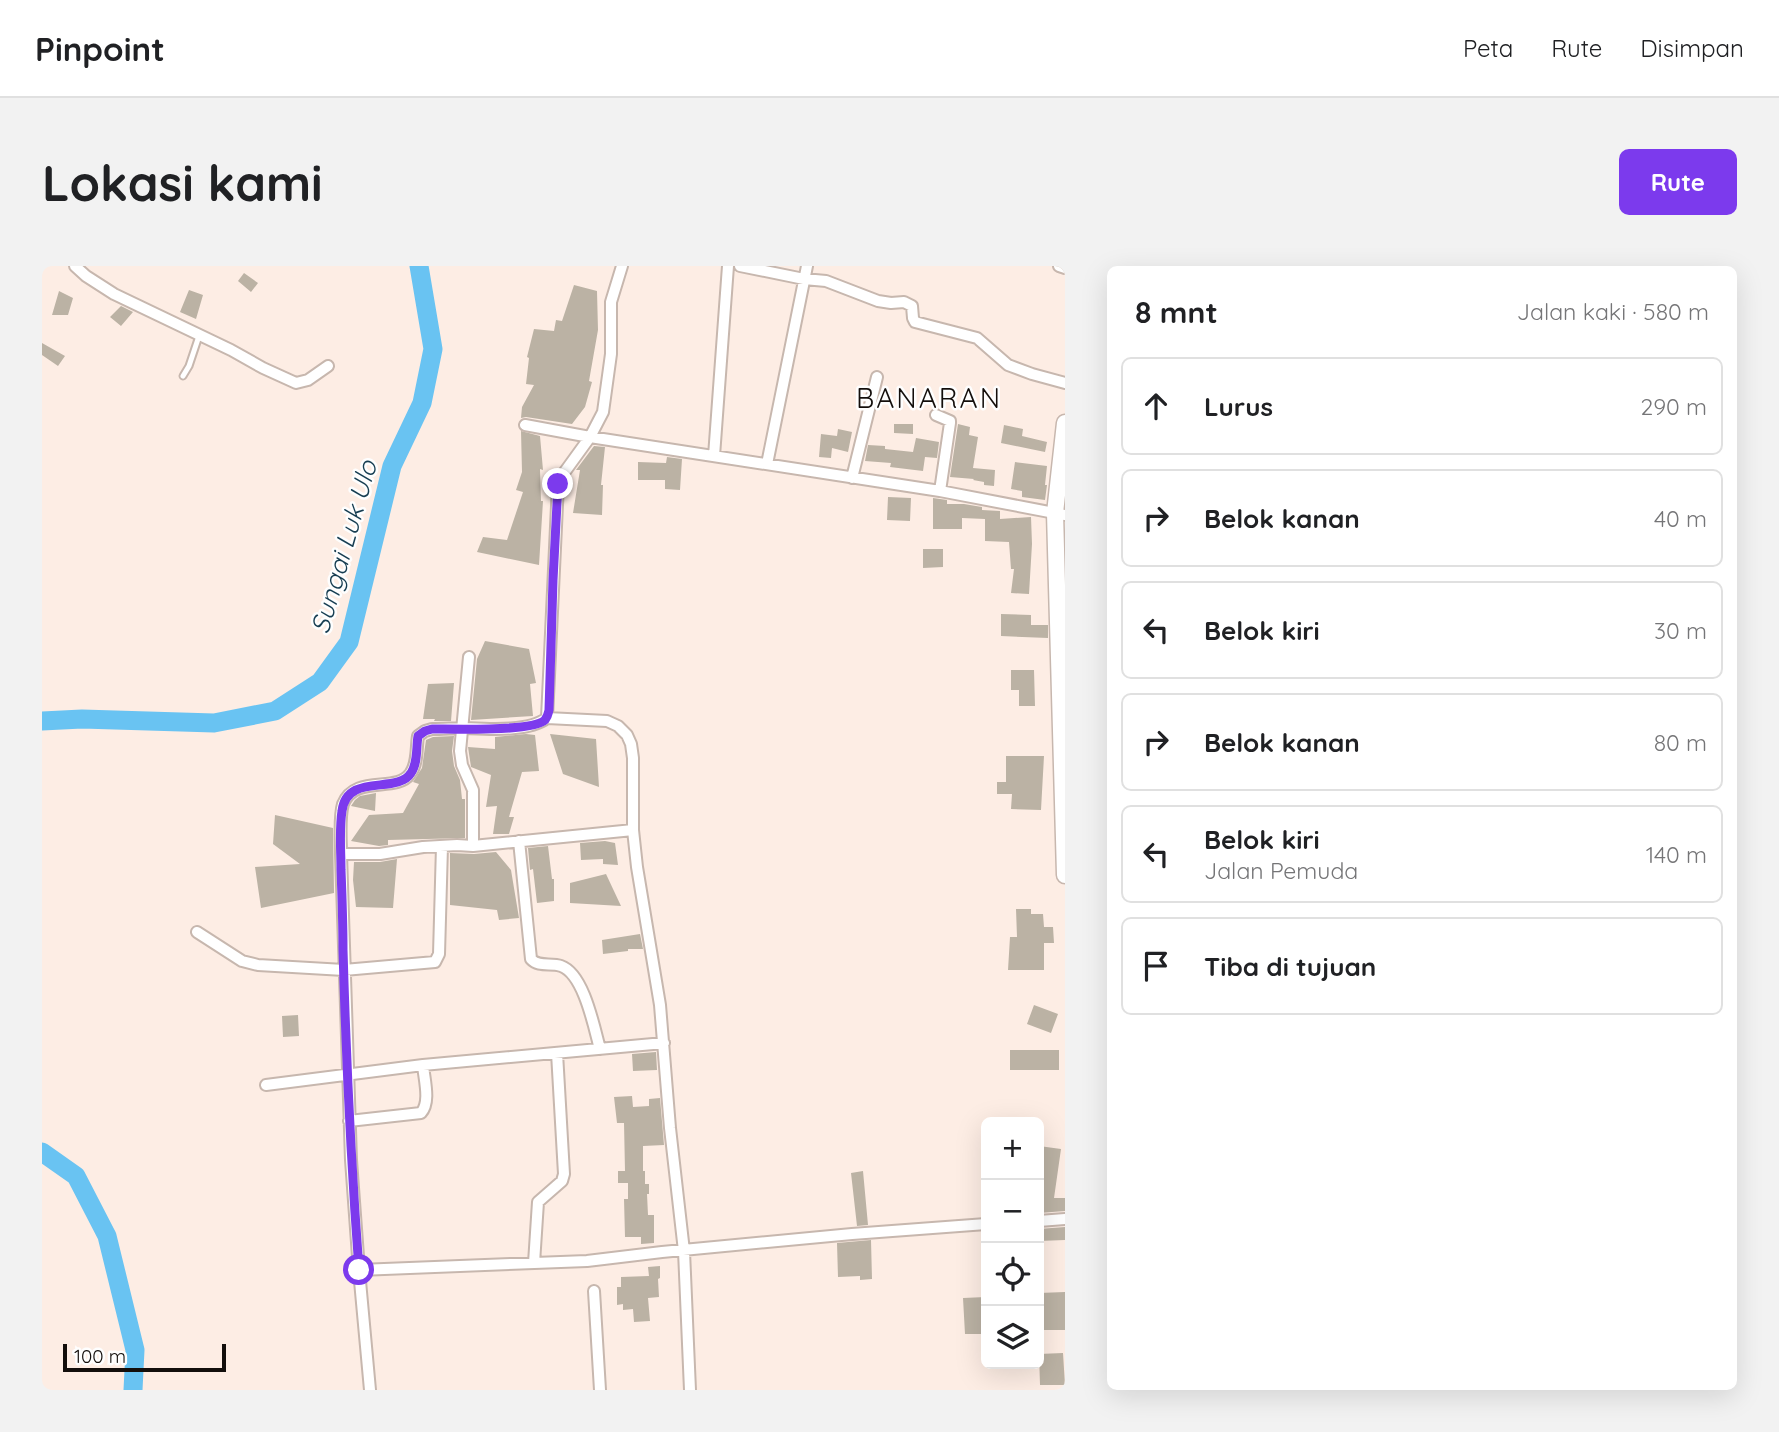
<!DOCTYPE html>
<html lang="id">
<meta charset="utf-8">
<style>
:root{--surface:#fff;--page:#f2f2f2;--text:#202124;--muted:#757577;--line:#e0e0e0;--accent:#7c3aed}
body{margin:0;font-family:Quicksand,sans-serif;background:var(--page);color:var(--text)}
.controls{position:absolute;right:21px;bottom:21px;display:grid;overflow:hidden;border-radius:10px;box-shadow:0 7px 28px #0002}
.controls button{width:63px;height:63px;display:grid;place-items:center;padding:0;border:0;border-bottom:2px solid var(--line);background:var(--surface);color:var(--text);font:35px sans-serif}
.scale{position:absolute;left:21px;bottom:18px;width:163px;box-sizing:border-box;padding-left:7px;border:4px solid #130e0b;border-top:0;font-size:19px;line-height:24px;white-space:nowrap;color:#130e0b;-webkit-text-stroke:5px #fefefe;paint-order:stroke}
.stop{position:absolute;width:21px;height:21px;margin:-16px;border:5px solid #7c3aed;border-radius:50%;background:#fff}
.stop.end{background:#7c3aed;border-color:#fff;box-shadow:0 2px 7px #0008}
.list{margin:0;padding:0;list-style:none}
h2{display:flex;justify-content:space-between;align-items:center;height:91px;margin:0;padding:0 28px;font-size:30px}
h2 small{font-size:23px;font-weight:400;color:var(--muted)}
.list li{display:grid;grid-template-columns:46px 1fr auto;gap:21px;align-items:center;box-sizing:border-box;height:98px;margin:0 14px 14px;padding:0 14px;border:2px solid var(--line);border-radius:10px}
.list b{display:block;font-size:26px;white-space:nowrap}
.list p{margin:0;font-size:23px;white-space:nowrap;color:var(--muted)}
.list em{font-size:23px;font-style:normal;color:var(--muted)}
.icon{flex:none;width:38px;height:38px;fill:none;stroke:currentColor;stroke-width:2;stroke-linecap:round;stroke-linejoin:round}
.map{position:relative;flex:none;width:1023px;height:1124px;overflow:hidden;border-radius:10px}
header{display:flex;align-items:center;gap:42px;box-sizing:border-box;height:98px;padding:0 35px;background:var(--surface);border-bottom:2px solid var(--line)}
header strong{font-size:33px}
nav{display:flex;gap:38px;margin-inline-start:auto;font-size:24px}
.intro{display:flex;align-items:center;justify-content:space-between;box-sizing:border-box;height:168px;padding:0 42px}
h1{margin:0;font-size:49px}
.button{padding:18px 32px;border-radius:10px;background:var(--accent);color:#fff;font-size:24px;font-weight:700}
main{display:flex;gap:42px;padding:0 42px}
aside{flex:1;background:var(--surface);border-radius:10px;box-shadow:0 7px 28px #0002}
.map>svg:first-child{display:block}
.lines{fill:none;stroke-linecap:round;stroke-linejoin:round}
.river{stroke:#69c3f2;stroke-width:19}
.building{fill:#bbb2a4}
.lane-casing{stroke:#c7b7ae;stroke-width:9}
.street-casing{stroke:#c7b7ae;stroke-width:14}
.secondary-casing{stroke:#c7b7ae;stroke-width:19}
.lane{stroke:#fff;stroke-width:5}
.street{stroke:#fff;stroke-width:10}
.secondary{stroke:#fff;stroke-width:16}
.route{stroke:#7c3aed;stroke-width:9}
.labels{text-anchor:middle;stroke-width:5;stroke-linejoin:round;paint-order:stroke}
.water-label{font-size:26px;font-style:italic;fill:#163d51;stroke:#fefefe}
.quarter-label{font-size:28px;letter-spacing:2px;fill:#130e0b;stroke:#fefefe}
</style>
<header>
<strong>Pinpoint</strong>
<nav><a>Peta</a><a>Rute</a><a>Disimpan</a></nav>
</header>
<div class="intro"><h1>Lokasi kami</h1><a class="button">Rute</a></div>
<main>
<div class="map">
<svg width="1023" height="1124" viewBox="0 0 1023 1124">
<rect width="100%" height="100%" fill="#fdede4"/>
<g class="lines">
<path class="river" d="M0,455L40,453L172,457L233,445L278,416L307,376L350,200L380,137L391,83L377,0
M0,886L34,910L65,970L93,1084L91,1124"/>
</g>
<path class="building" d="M202,7L216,17L209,26L196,15Z
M532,19L555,25L556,64L547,115L550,116L543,141L530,158L484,151L479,152L480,141L492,119L484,118L487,92L485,91L492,63L512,65L514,54L520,55Z
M147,24L161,29L154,53L138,46Z
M17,25L31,32L26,49H10Z
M79,40L91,46L79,60L68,51Z
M0,77L23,90L16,100L0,89Z
M852,158H871V168L852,167Z
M916,158L928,161L927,169L936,171L931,202L953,204L952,220L942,219V216L931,214L932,213L908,211Z
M962,159L981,163L980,170L1005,176L1003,186L959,177Z
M796,163L810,166L806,186L790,182L789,192L777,191L779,168L795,170Z
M479,165L498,170L501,204L498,203L499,235H501L497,299L435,286L441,271L465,274L481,226L474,224L480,206Z
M874,172L897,176L895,192L883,191L881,205L848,201L849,197L823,195L826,179L843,180V183L871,186Z
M552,180L563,181L559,219H561L560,249L531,247L538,204H534Z
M625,191L640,193L638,224L623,223V214H596V196L624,197Z
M973,196L1005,200L1003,219H1005L1003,234L980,231V225L969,223Z
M846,231L869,232L868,255L845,254Z
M891,232L905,234V238H922L940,241V244L958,245V253L989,251L990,278L987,328L969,327L972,303H969L967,276L943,275V253L920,252V263H891Z
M881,283H901V301L881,302Z
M959,348L989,349V359H1006V372L959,370Z
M443,375L487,383L494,417L488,418L491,450L429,454L435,393Z
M969,404H992L993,440H977V424H969Z
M412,417L409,455H392L393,453H381L386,418Z
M484,468L493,469L497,505L480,506L467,551H472L467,568H451L455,540L444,541L449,509L429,501L426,481L453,483V471Z
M508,468L554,473L557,521L521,508Z
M412,470L410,485L412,500L418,514L420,533H423V572L346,574V579L337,580L309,575L327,549L361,547L377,518L371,516L380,502L384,474L391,471Z
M964,490H1002L999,544L969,543L970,528H955V516H964Z
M334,527L333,545L309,540L313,534L318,530Z
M233,549L291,562L292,627L219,642L213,601L258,598L231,578Z
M563,575L573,577L576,599L561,598V593L539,594L538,577Z
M506,580L510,613H512V635L495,637L491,603L488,604L486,582Z
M454,586L469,604L477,652L457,654L455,644L408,639V587L432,588Z
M355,593L351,642L314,641L311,614L312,596H338Z
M564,608L579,640L528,637V617Z
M974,643H989V648H1001L1002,661H1011L1012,677H1002V704H966L968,671H975Z
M598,668L601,683H586V685L561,688L560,674Z
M992,739L1016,748L1009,767L985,758Z
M256,749L257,770L241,771L240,750Z
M968,784H1017V804H968Z
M614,786L615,804L591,805L590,788Z
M590,830L591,841L607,840V833L618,832L622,879L601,880V905H603V918H607V928H605L606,949H612V977L599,978V971H583L582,933H586V917H576V905H583L582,857H575L572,831Z
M997,880L1019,883L1012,932H1023V945L997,947Z
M821,905L826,959L815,960L809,907Z
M1023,961V974L997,975V963Z
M829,974L830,1013L818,1014V1010L796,1011L795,977Z
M618,1000V1012L616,1013L617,1031L606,1032L608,1055L592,1056L591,1043L581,1044V1038L575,1039V1021H579V1011L607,1010L606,1001Z
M1023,1026V1064H997V1027Z
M944,1031V1068H923L921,1032Z
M1021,1087L1023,1119H998L997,1088Z"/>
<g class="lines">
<defs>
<path id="lane" d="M141,110L147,100L157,70"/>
<path id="street" d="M33,0L44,10L72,28L189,84L221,102L254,117L266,114L286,100
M698,0L762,13L784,15L836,35L849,37L862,36L870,40L871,52L873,56L935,72L966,99L990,108L1023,117
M1017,0L1023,2
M894,149L908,155V157L898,225
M483,159L548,171L898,225L1023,249
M672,190L686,0
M725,198L765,0
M810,212L835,111
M427,391L418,485L420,499L431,524V580
M505,452L516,218L519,211L548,171L561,146L569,88V36L580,0
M477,575L489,693C497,702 509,696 519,700C542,708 552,761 558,783
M299,588H338L381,581L415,579L431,580L591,564
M155,666L200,695L216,699L302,704L393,696L397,688L400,580
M224,819L381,799L622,777
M307,855L379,847C389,836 382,813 381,799
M997,955L1023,953
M492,997L496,936L520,915L522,908L515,787
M317,1004L545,995L620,986L810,968L944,958
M552,1025L558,1124
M328,1124L317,1004L309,894L299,588C299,574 297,551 301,538C313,508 354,527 368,508C376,498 374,482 376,470L383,465L390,463C401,463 413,462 424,462C446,463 487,466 505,452L565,455L576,460L585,469L589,478L591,492V564L595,601L618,739L628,862L642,985L648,1124"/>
<path id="secondary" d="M1023,157L1013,247L1023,609"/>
</defs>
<use href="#lane" class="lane-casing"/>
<use href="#street" class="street-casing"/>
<use href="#secondary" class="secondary-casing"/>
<use href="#lane" class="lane"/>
<use href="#street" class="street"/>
<use href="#secondary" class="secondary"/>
</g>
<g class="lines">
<path class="route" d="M317,1004C309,897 304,791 301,684C301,657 300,630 299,604C299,585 297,564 300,545C305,506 355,529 369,507C376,497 374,482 376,470L383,465L390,463C411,463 490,466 503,454C506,450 506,448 507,444L511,314L516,218"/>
</g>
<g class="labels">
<g class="water-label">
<text transform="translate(302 281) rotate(-74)" y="9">Sungai Luk Ulo</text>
</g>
<g class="quarter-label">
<text x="887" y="142">BANARAN</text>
</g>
</g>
</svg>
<div class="controls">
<button>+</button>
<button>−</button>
<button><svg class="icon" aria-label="locate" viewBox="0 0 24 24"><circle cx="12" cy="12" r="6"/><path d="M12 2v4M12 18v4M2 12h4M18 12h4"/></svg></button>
<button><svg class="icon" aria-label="layers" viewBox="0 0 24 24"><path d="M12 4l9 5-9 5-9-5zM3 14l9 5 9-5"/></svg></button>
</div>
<div class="scale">100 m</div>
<div class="stop" style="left:317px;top:1004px"></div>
<div class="stop end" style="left:516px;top:218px"></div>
</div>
<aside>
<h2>8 mnt<small>Jalan kaki · 580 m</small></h2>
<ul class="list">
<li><svg class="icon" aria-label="ahead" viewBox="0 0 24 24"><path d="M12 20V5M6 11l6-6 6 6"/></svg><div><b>Lurus</b></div><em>290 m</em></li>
<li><svg class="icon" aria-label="right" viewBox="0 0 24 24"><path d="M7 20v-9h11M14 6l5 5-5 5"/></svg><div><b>Belok kanan</b></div><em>40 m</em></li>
<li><svg class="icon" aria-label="left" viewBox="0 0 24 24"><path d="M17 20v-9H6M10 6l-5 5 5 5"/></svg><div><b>Belok kiri</b></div><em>30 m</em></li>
<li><svg class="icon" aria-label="right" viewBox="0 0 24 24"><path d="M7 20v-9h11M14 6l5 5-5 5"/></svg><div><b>Belok kanan</b></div><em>80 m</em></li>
<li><svg class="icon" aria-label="left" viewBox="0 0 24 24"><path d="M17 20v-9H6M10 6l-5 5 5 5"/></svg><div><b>Belok kiri</b><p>Jalan Pemuda</p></div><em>140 m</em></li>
<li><svg class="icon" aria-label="arrive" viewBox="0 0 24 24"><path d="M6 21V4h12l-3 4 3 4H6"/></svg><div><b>Tiba di tujuan</b></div></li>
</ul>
</aside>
</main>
